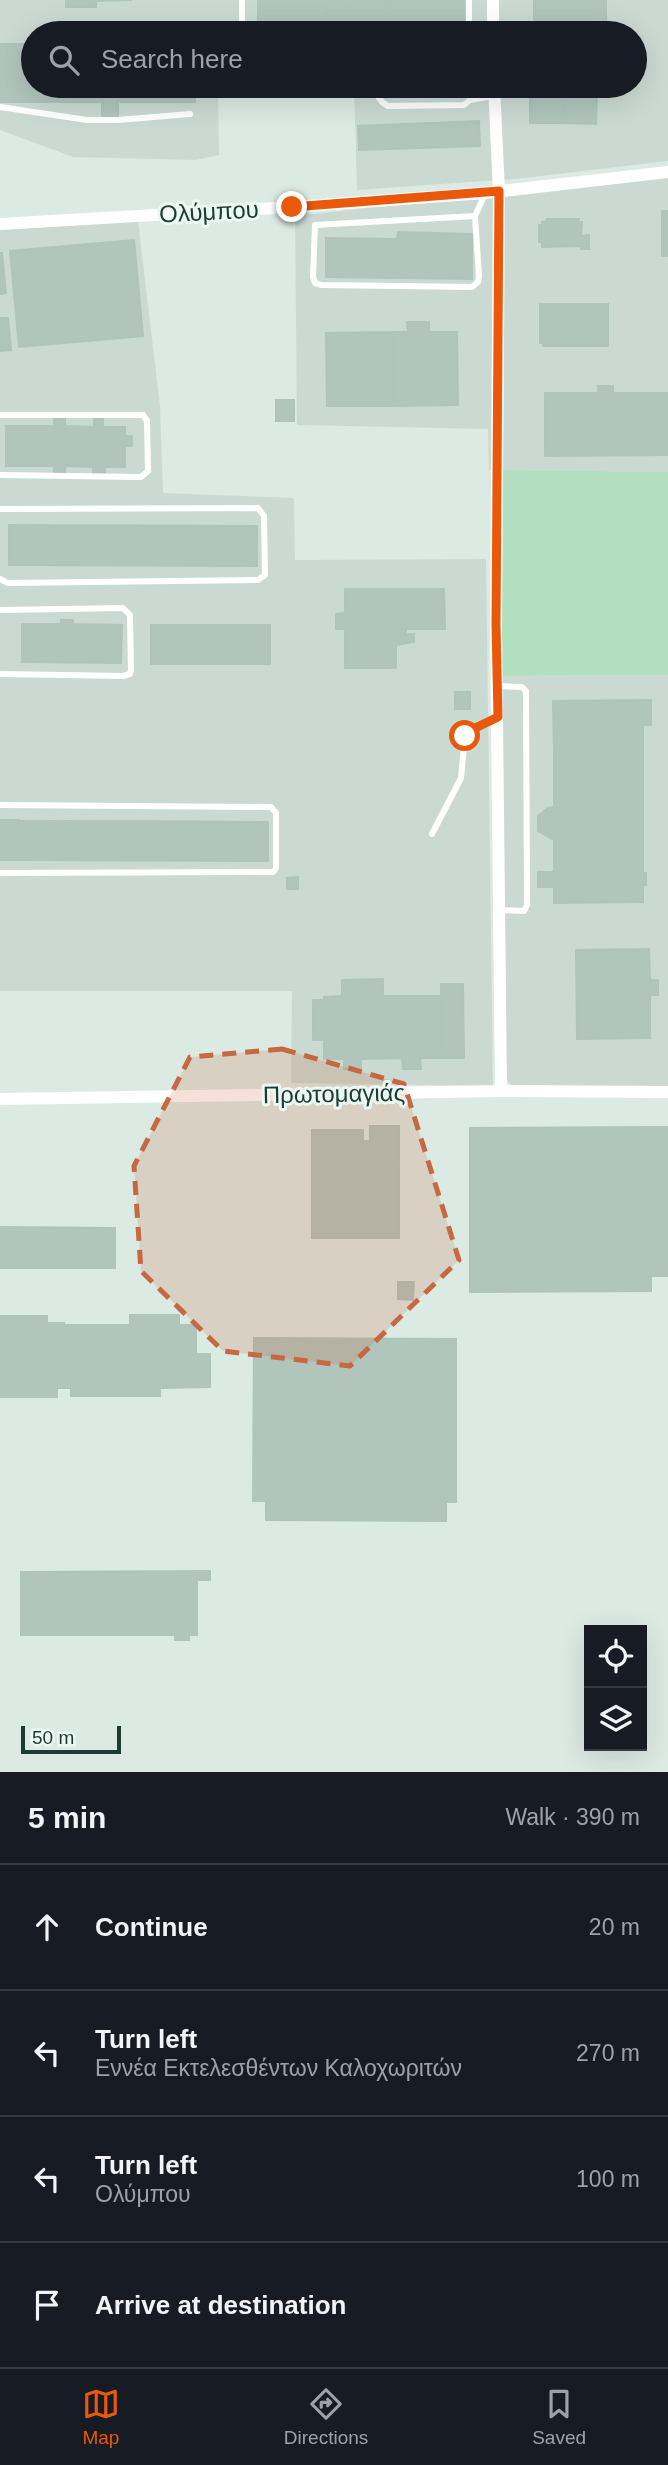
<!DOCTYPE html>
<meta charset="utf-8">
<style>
:root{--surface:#171b24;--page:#20242c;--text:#f1f3f6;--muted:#9ea1a6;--line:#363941;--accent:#ea580c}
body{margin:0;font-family:Arial,sans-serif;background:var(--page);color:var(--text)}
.controls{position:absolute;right:21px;bottom:21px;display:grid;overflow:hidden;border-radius:0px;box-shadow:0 7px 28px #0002}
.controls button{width:63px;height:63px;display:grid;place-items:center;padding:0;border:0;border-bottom:2px solid var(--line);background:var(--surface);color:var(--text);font:35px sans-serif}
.scale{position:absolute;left:21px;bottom:18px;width:100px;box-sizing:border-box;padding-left:7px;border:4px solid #1c3b33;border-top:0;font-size:19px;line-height:24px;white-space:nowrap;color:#1c3b33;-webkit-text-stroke:5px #ecf7f2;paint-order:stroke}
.stop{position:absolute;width:21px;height:21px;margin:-16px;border:5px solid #ea580c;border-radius:50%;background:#fff}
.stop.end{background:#ea580c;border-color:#fff;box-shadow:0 2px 7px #0008}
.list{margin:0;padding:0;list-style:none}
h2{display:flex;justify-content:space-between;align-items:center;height:91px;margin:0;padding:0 28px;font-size:30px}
h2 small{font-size:23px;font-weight:400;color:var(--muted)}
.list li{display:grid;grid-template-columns:46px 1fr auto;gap:21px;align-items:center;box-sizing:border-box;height:126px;padding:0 28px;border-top:2px solid var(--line)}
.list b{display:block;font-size:26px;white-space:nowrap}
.list p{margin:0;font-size:23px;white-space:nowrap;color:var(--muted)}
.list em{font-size:23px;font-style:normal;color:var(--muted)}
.icon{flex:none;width:38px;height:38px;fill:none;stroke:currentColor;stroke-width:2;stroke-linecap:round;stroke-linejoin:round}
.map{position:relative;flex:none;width:668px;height:1772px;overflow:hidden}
.search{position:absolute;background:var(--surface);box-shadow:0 7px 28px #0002;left:21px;right:21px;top:21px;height:77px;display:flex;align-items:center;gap:18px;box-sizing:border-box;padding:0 24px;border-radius:38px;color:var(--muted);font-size:26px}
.sheet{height:595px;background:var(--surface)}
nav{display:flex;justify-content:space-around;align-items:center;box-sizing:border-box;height:98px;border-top:2px solid var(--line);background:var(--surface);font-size:19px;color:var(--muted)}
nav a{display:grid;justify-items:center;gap:4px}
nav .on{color:var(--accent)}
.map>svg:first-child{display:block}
.built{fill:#cadad3}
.green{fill:#b2dfbf}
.building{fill:#b1c5bd;stroke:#aec4bc;stroke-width:2}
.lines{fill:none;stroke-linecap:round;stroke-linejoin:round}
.lane{stroke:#fff;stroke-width:6}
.street{stroke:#fff;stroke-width:12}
.route{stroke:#ea580c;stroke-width:9}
.marked{fill:#c66840;fill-opacity:0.2;stroke:#c66840;stroke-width:5;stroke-dasharray:14 9;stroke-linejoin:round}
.labels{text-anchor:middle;stroke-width:6;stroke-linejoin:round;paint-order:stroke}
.street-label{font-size:24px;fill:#1c3b33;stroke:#ecf7f2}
</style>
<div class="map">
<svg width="668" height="1772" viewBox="0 0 668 1772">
<rect width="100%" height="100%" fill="#dceae4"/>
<path class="built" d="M0,0H668V161L515,179L357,190L354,86H635V33H33V86H218L219,155L196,160L73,157L0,130Z
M668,175V472L489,470L488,429L297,425L295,216Z
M138,221L160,406L163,493L294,498L295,560L486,559L493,1086L291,1083L292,991H0V230Z
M668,675V1087H513L506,1079L502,676Z"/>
<path class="green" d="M502,470L668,472V675L502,676Z"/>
<path class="building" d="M66,0H132L96,1V7H66Z
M258,0H327V33H258Z
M327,0L387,1V33H327Z
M387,0H460V1H387Z
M387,1H464L465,33H387Z
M534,1H606V33H534Z
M0,44H33V86H195V102H118V116H102V102H0Z
M387,86H459V90H439V96H396L395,90H387Z
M530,89L563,90V123H530Z
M563,90H597L596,124L563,123Z
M479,121L480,146L359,150L358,126Z
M662,211H668V256H662Z
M547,219H555L557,222V219H567V221H569V219H579V222H582L581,236L589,235V249H581V246L542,247V242H539V225H542V222L547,221Z
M398,232L472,234V279L326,277V238L397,239Z
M134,240L143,336L19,347L10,251Z
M0,253H2L6,293L0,294Z
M540,304H608V346H543V343H540Z
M0,318H8L11,350L0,351Z
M407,322H429V332H457L458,405L393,406V332H408Z
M393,332V406H327L326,333Z
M598,386H613V393H668V455L545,456V393H598Z
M276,400H294V421H276Z
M54,418H65V426L94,427V418H103V427H125V436H132V446H125V467H105V474H93V467L65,466V474H54V466H6V426H54Z
M9,525L257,526V566L9,565Z
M345,589H444L445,629H336V614L345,613Z
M61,620H73V624L122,625L121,663L22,662V624H61Z
M151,625H270V664H151Z
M345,629H406V634H414V642L396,645V668H345Z
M455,692H470V709H455Z
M651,700V725H643V750H554L553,701Z
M554,750H643V802H554Z
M554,802H643V852H554V840L538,831V816L548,808L554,807Z
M0,820H19V860H0Z
M19,820L268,822V861L19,860Z
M554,852H643V873H646V885H643V902L554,903V887H538V872H554Z
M298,877V889H287V878Z
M649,949L650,980H658V995H650V1038L577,1039L576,950Z
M383,979V996H441L442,1058H420L421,1069H403L402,1058L361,1059V1069H344V1059H324V1040H313V1000H324V997L342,996V980Z
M441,984H463L464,1058H442Z
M370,1126H399V1161H370Z
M668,1127V1276H651V1291L470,1292V1128Z
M312,1130H363V1141H370V1161H399V1238H312Z
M0,1227L115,1228V1268H0Z
M398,1282H414L413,1300L398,1299Z
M130,1315H179V1325H196V1354H210V1387L160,1388V1396H71V1388H57V1397H0V1316H47V1323H64V1325H130Z
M254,1338L456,1339V1502H446V1521L266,1520V1501H253Z
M210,1571V1580H197V1635H189V1640H175V1635H21V1572Z"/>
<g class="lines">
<path class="lane" d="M469,0V33
M242,33V0
M370,86L382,102L388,106L464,105L470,100L494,96
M470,86V100
M0,107L87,120H118L190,114
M475,216L315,225L313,277L315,283L321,285L472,287L478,282L479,276L475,216L485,194
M0,415H143L147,421L148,471L141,477L0,475
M0,509L258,508L264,516L265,575L258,580L8,583L0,579
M0,610L123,608L130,615L131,670L130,674L123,676L0,674
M498,686L522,687L526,691L527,905L524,911L500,910
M0,805L271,807L276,813V868L273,872L0,873
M432,834L461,778L465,736L469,731L496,718"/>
<path class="street" d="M493,0V33
M494,86L499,191L496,626L501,1091
M0,224L292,207L485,193L668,172
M0,1099L501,1091L668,1092"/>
</g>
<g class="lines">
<path class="route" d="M292,207L499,191L496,625L498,717L469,731L465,736"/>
</g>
<path class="marked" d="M282,1049L404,1084L459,1260L350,1366L223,1351L141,1271L134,1166L190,1057Z"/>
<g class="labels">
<g class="street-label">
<text transform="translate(209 212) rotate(-3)" y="8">Ολύμπου</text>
<text transform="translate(334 1094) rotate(-1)" y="8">Πρωτομαγιάς</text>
</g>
</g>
</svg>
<div class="controls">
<button><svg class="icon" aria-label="locate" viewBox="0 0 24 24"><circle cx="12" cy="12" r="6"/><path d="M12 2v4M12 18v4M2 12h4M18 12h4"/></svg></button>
<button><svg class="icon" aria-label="layers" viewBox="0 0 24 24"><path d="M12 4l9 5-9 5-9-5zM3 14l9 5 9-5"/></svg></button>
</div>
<div class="scale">50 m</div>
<div class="stop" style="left:465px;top:736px"></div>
<div class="stop end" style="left:292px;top:207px"></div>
<div class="search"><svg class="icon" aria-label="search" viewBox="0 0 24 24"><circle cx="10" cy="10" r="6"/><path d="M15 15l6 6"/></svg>Search here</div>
</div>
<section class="sheet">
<h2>5 min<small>Walk · 390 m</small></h2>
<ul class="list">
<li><svg class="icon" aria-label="ahead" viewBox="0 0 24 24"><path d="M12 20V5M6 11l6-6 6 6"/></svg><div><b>Continue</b></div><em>20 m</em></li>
<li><svg class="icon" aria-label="left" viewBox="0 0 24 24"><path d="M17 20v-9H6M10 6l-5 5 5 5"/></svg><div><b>Turn left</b><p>Εννέα Εκτελεσθέντων Καλοχωριτών</p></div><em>270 m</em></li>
<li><svg class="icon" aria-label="left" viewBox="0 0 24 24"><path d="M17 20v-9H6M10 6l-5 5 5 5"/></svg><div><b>Turn left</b><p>Ολύμπου</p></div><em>100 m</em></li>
<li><svg class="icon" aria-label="arrive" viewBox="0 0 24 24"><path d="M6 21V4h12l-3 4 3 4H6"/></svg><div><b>Arrive at destination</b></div></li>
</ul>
</section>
<nav>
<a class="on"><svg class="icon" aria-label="map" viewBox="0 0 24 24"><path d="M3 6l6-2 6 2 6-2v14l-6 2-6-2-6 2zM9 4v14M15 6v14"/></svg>Map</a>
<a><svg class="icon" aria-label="directions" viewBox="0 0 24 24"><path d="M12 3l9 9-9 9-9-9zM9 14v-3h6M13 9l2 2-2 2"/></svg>Directions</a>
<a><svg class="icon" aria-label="saved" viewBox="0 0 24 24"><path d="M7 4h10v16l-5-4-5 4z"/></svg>Saved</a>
</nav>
